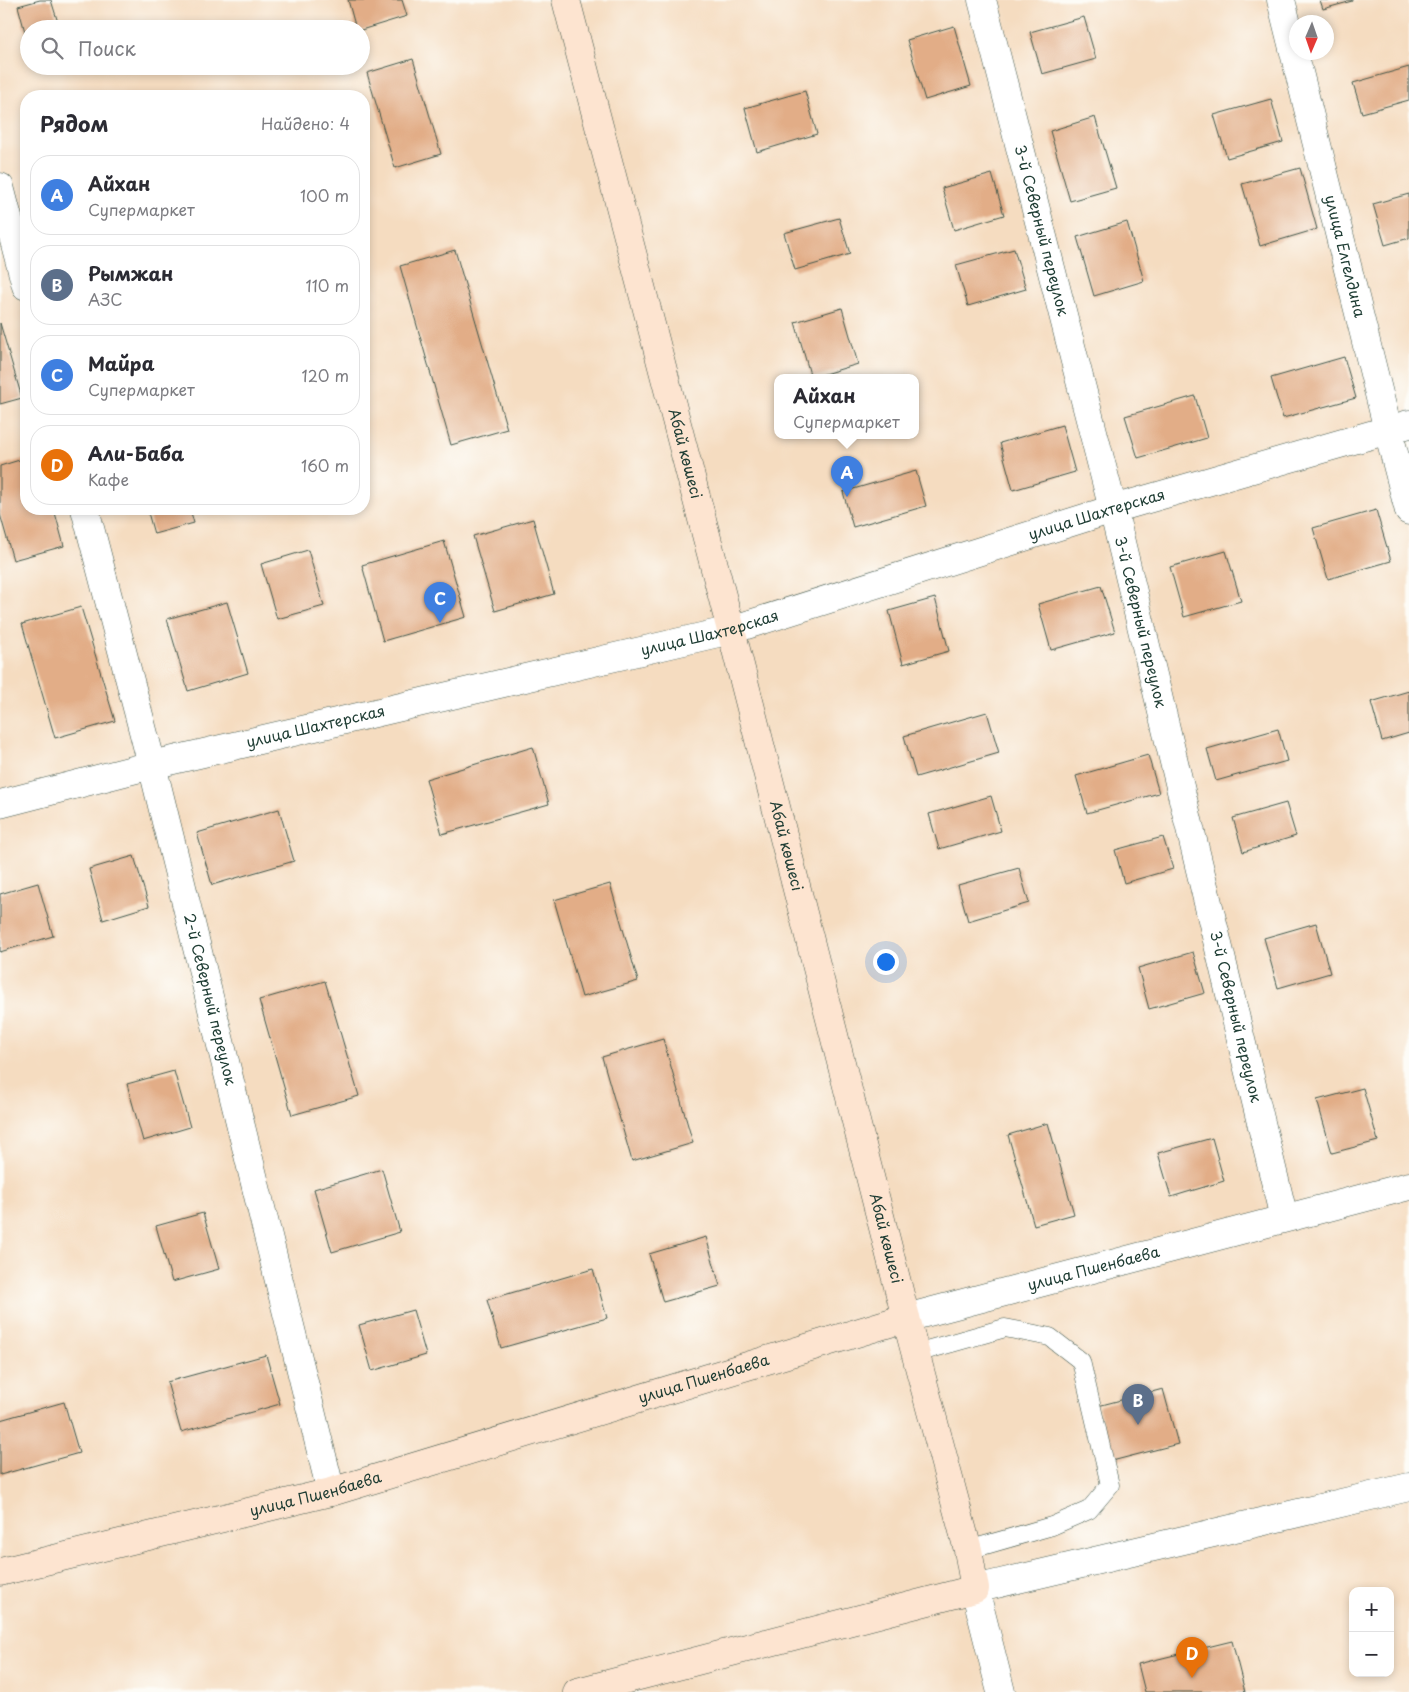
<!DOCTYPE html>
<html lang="ru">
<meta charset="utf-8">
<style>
:root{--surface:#fff;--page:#f2f2f3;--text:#2b2b33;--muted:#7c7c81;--line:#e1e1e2;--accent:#1f6fb2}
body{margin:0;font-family:"Playpen Sans",sans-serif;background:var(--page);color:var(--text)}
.controls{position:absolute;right:15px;bottom:15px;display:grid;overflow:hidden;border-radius:10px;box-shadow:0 2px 8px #0003}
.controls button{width:45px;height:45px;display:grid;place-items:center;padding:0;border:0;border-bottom:1px solid var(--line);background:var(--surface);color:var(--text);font:25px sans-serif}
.compass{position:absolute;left:1289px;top:15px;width:45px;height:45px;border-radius:50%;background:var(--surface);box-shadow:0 2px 8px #0003;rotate:182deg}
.you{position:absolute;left:885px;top:961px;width:18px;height:18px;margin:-12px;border:4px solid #fff;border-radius:50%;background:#1a73e8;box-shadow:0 0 0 8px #1a73e833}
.badge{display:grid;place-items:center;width:32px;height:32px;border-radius:50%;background:var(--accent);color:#fff;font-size:16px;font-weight:700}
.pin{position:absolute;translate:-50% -41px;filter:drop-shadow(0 1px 2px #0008)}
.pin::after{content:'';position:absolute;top:26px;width:18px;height:15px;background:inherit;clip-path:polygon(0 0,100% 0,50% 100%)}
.popup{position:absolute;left:774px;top:374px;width:145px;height:65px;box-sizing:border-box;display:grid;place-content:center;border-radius:10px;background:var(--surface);filter:drop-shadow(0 1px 4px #0005);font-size:16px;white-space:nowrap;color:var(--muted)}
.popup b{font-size:19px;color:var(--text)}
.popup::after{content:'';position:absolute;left:50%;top:100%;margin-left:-10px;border:10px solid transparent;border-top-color:var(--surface)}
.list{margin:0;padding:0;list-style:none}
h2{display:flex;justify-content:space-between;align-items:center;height:65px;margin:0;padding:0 20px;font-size:21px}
h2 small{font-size:16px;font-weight:400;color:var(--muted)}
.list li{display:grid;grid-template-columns:32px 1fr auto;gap:15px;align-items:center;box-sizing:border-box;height:80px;margin:0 10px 10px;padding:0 10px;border:1px solid var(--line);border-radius:20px}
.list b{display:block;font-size:19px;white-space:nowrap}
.list p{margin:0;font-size:16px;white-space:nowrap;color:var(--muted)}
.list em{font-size:16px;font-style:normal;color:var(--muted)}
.icon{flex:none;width:28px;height:28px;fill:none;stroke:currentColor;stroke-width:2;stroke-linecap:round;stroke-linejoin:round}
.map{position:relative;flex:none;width:1409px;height:1692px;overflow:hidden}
.search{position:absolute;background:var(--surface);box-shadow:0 2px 8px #0003;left:20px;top:20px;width:350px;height:55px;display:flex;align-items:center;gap:12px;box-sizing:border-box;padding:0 18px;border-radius:28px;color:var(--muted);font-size:19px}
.panel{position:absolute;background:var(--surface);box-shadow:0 2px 8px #0003;left:20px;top:90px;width:350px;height:425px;border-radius:20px}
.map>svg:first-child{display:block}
.building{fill:#e2ad87}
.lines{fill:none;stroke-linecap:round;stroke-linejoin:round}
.service-casing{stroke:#3f5549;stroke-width:19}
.minor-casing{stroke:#3f5549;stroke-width:29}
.tertiary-casing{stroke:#3f5549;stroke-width:29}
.secondary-casing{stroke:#3f5549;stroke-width:29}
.service{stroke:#fff;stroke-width:18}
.minor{stroke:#fff;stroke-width:28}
.tertiary{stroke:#fff;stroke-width:28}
.secondary{stroke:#fde4d0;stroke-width:28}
.labels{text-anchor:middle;stroke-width:4;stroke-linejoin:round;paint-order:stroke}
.street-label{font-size:15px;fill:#1f3d34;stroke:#fdfcf7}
</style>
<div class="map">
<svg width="1409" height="1692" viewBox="0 0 1409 1692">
<rect width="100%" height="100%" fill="#fdfcf7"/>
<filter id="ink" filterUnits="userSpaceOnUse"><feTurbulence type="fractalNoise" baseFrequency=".02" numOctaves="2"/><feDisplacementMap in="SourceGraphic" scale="10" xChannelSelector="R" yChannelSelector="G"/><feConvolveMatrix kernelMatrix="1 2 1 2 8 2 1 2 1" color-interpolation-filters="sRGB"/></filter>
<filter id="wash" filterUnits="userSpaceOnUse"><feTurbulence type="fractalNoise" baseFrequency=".0096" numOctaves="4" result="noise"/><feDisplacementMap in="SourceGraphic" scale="20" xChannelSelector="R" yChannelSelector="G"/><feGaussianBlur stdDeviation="1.12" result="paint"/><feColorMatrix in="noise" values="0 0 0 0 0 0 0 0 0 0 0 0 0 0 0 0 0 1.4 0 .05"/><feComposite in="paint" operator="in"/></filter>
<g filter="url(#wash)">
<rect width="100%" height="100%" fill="#f5dcc0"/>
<g id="blocks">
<path class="building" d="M40,0H51L60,29H29L28,43L18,6Z
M348,0H402L407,16L361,30L356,29Z
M1320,0H1352V1L1323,9Z
M1084,17L1096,59L1042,74L1030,32Z
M954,26L971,86L925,100L907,40Z
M413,59L441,154L395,168L367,73Z
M1409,67V100L1362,113L1353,83Z
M805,91L817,134L757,152L745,108Z
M1271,99L1283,142L1227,158L1214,115Z
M1095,117L1116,188L1070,201L1050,131Z
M1300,168L1317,229L1260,246L1242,184Z
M992,174L1004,215L954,230L942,188Z
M1409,194V238L1385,245L1373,204Z
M839,218L850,254L795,270L784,233Z
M1127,222L1144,281L1094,296L1077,237Z
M1014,249L1026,289L968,306L956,265Z
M455,250L507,429L451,445L400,266Z
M842,308L858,364L811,378L795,322Z
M0,323L22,398L0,404Z
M1344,357L1356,398L1283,418L1271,378Z
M1195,396L1207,438L1138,458L1125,416Z
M1062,425L1075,472L1013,490L1000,443Z
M26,458V509H54L64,546L13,560L0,514V466Z
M916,471L926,506L853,527L843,492Z
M147,509H190L194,523L154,534Z
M1376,510L1391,561L1328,579L1313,528Z
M533,519L554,594L495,611L473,536Z
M444,541L466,617L383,641L362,565Z
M308,550L324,606L277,619L261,564Z
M1226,551L1241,601L1184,617L1170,567Z
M1101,586L1115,632L1051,650L1038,604Z
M935,598L949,651L903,664L889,611Z
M227,602L248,673L188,691L167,619Z
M81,607L115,721L55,738L22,624Z
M1409,691V733L1382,741L1371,702Z
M987,712L999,753L916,777L904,736Z
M1278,729L1287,761L1216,781L1207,749Z
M533,747L549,804L442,834L426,779Z
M1148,755L1159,793L1087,813L1076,776Z
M991,796L1001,831L939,849L929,814Z
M1286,803L1296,836L1243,852L1233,818Z
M279,809L294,861L212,885L197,833Z
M1163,837L1173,869L1124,883L1115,850Z
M134,856L149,906L103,920L89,869Z
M1019,868L1029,903L968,921L958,885Z
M38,883L53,936L0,952V894Z
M610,884L638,981L582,997L554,900Z
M1316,923L1330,973L1278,988L1264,938Z
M1193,952L1205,993L1149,1009L1138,968Z
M325,981L359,1096L292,1115L259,1000Z
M663,1039L693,1143L632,1161L602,1057Z
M174,1071L190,1127L143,1141L127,1084Z
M1363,1088L1378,1141L1332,1153L1317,1100Z
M1048,1123L1074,1214L1034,1225L1008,1135Z
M1212,1138L1224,1181L1171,1197L1158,1153Z
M382,1169L400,1232L332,1252L314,1189Z
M203,1213L219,1269L172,1282L156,1226Z
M706,1237L720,1286L663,1302L649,1254Z
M593,1269L607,1318L501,1348L487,1300Z
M413,1310L426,1355L372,1371L359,1325Z
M266,1355L280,1404L181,1432L167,1382Z
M1163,1389L1178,1444L1112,1461L1098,1406Z
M64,1402L79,1453L0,1475V1420Z
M1232,1641L1245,1692H1145L1138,1664Z"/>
</g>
</g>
<g filter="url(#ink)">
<use href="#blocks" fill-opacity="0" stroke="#3f5549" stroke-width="1"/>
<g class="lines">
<defs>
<path id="service" d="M916,1353L1005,1328L1050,1337L1081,1361L1110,1485L1089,1510L1052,1526L968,1550"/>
<g id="minor">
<path id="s1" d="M982,0L1113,509L1284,1218"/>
<path id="s2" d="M1281,0L1388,430L1409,511"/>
<path d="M0,187L26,286"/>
<path id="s3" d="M85,509L152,765L331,1492"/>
<path id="s4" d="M0,804L152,765L731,630L1113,509L1409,424"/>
<path d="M975,1589L1001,1692"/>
</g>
<g id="tertiary">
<path id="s5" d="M906,1318L1409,1186"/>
<path d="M975,1589L1409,1487"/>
</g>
<g id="secondary">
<path id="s6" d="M566,0L731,630L906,1318L968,1550L975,1589L577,1692"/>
<path id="s7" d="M0,1572L331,1492L906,1318"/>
</g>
</defs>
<use href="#service" class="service-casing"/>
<use href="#minor" class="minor-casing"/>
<use href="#tertiary" class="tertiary-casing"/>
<use href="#secondary" class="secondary-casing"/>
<use href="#service" class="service"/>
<use href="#minor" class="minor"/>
<use href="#tertiary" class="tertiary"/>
<use href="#secondary" class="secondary"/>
</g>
</g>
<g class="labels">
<g class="street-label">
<text dy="5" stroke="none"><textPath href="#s1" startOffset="238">3-й Северный переулок</textPath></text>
<text dy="5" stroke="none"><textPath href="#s2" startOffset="264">улица Елгелдина</textPath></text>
<text dy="5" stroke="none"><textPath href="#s6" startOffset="469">Абай көшесі</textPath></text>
<text dy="5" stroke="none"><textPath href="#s4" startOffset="1135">улица Шахтерская</textPath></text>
<text dy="5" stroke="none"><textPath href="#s1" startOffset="642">3-й Северный переулок</textPath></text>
<text dy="5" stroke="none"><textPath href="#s4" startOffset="730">улица Шахтерская</textPath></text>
<text dy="5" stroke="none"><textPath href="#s4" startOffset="325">улица Шахтерская</textPath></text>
<text dy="5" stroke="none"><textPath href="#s6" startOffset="874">Абай көшесі</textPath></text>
<text dy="5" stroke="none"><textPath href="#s3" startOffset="506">2-й Северный переулок</textPath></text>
<text dy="5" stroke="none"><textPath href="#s1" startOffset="1048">3-й Северный переулок</textPath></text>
<text dy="5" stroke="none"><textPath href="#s6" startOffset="1279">Абай көшесі</textPath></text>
<text dy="5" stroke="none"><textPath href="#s5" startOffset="194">улица Пшенбаева</textPath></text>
<text dy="5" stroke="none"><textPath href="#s7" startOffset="730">улица Пшенбаева</textPath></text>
<text dy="5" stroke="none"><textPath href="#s7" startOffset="325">улица Пшенбаева</textPath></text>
</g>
</g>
</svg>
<div class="controls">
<button>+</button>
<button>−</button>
</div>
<svg class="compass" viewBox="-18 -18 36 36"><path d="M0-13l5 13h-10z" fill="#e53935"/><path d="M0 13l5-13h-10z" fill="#7c7c81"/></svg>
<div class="you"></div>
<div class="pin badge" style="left:847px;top:497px;background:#3f7fe0">A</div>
<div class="popup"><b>Айхан</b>Супермаркет</div>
<div class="pin badge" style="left:1138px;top:1425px;background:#5c6f8a">B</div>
<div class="pin badge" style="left:440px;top:623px;background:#3f7fe0">C</div>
<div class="pin badge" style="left:1192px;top:1678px;background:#e8710a">D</div>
<div class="search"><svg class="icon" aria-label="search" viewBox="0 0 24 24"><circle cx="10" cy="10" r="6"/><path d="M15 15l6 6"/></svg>Поиск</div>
<section class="panel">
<h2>Рядом<small>Найдено: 4</small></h2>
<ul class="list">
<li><span class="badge" style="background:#3f7fe0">A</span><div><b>Айхан</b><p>Супермаркет</p></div><em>100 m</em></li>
<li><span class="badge" style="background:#5c6f8a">B</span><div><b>Рымжан</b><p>АЗС</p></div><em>110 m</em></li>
<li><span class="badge" style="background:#3f7fe0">C</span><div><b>Майра</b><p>Супермаркет</p></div><em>120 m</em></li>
<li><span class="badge" style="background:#e8710a">D</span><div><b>Али-Баба</b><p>Кафе</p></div><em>160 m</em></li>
</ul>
</section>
</div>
